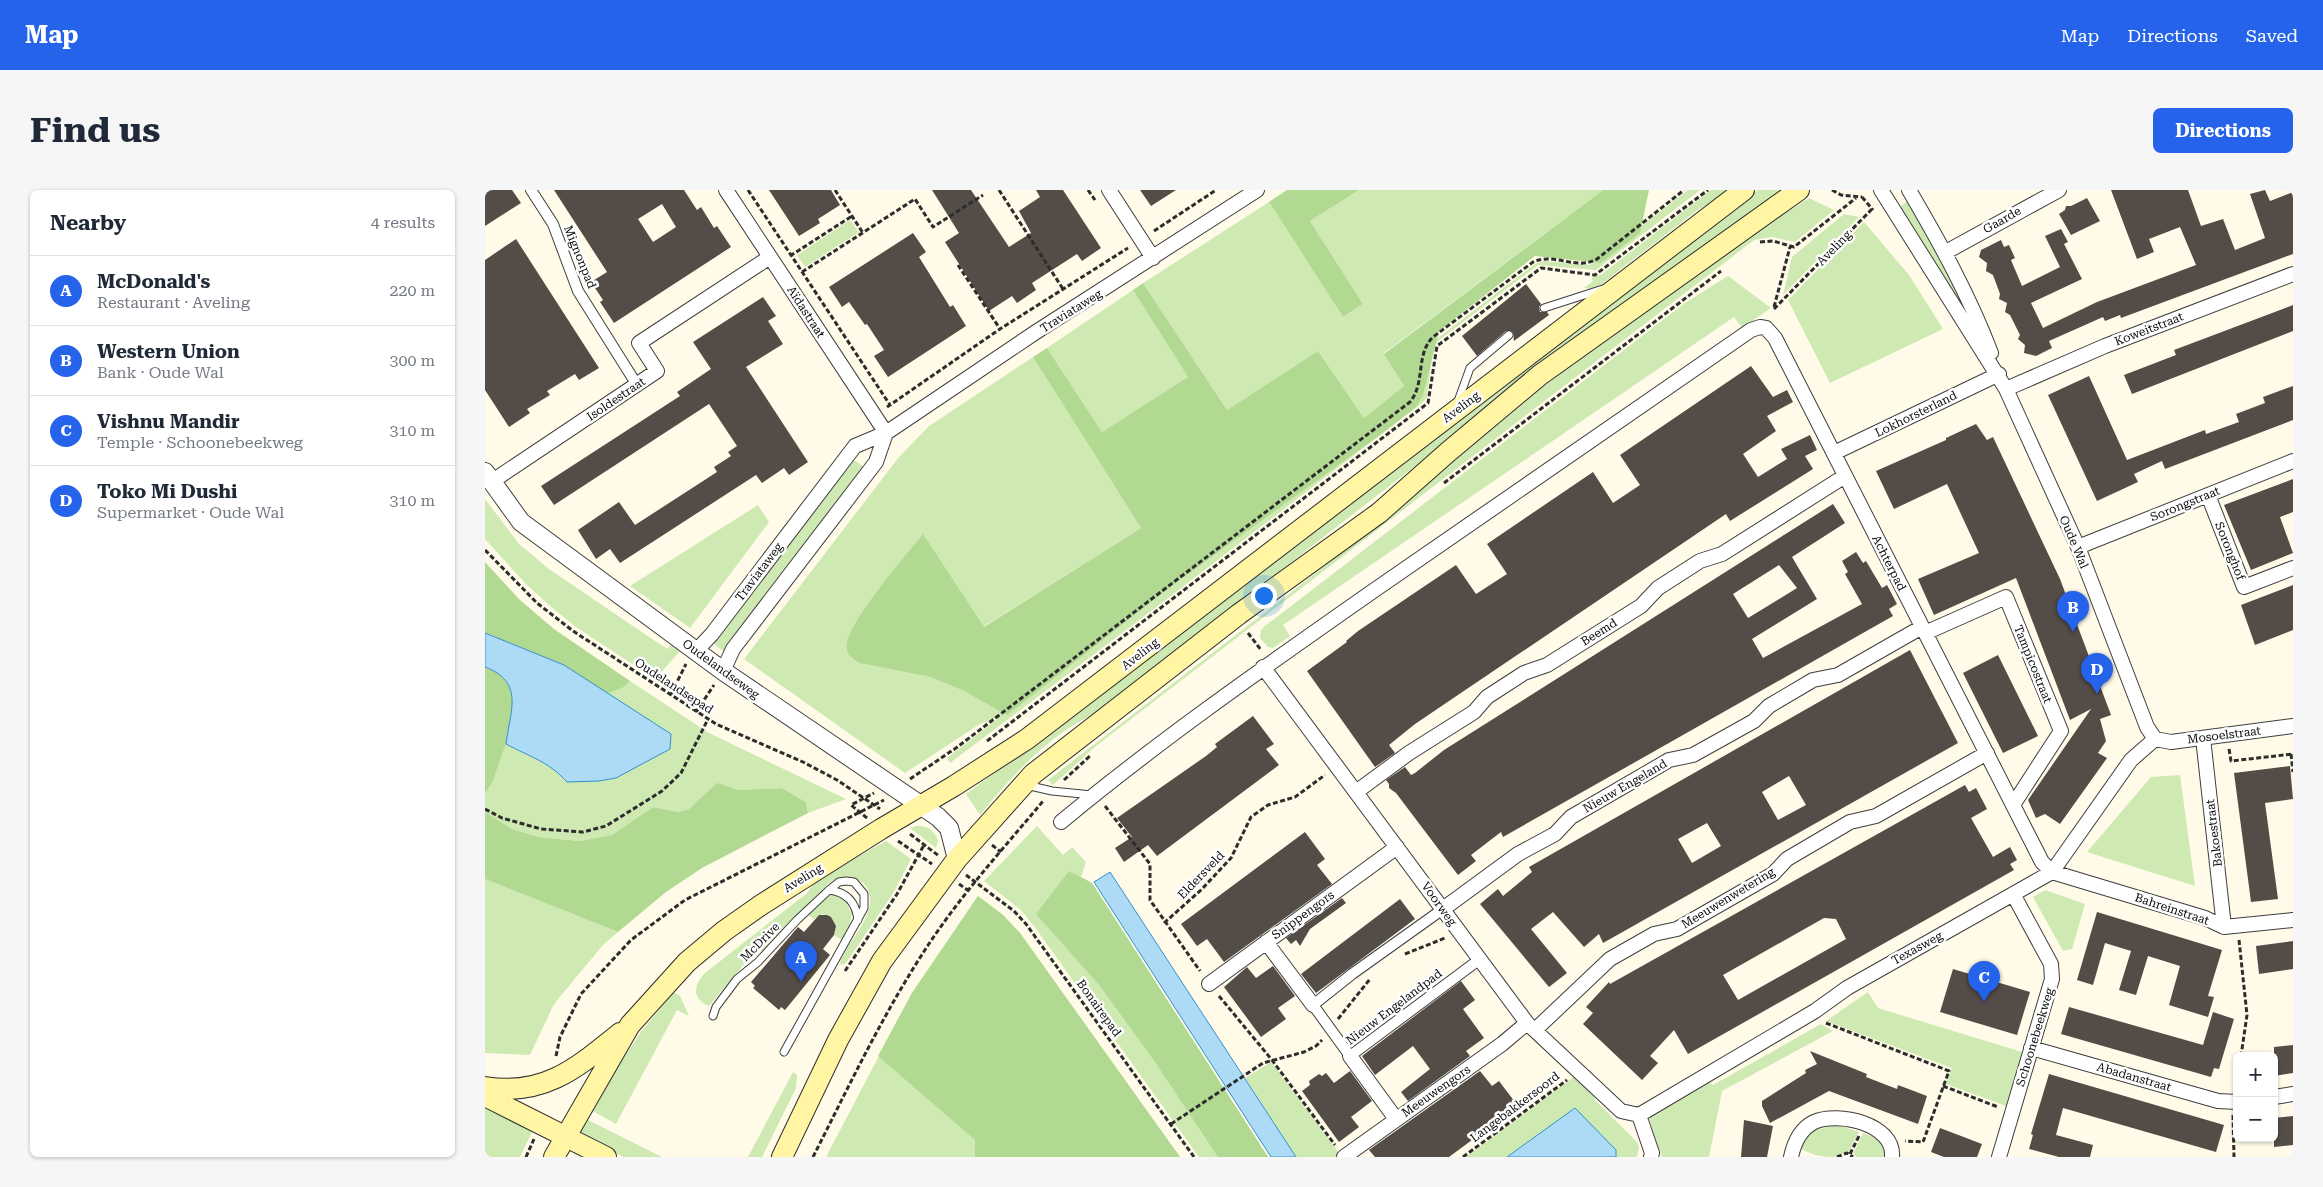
<!DOCTYPE html>
<meta charset="utf-8">
<style>
:root{--surface:#fff;--page:#f6f6f7;--text:#1f2937;--muted:#747a83;--line:#e0e1e3;--accent:#2563eb}
body{margin:0;font-family:"Roboto Serif",serif;background:var(--page);color:var(--text)}
.controls{position:absolute;right:15px;bottom:15px;display:grid;overflow:hidden;border-radius:8px;box-shadow:0 1px 4px #0004}
.controls button{width:45px;height:45px;display:grid;place-items:center;padding:0;border:0;border-bottom:1px solid var(--line);background:var(--surface);color:var(--text);font:25px sans-serif}
.you{position:absolute;left:778px;top:405px;width:18px;height:18px;margin:-12px;border:4px solid #fff;border-radius:50%;background:#1a73e8;box-shadow:0 0 0 8px #1a73e833}
.badge{display:grid;place-items:center;width:32px;height:32px;border-radius:50%;background:var(--accent);color:#fff;font-size:16px;font-weight:700}
.pin{position:absolute;translate:-50% -41px;filter:drop-shadow(0 1px 2px #0008)}
.pin::after{content:'';position:absolute;top:26px;width:18px;height:15px;background:inherit;clip-path:polygon(0 0,100% 0,50% 100%)}
.list{margin:0;padding:0;list-style:none}
h2{display:flex;justify-content:space-between;align-items:center;height:65px;margin:0;padding:0 20px;font-size:21px}
h2 small{font-size:16px;font-weight:400;color:var(--muted)}
.list li{display:grid;grid-template-columns:32px 1fr auto;gap:15px;align-items:center;box-sizing:border-box;height:70px;padding:0 20px;border-top:1px solid var(--line)}
.list b{display:block;font-size:19px;white-space:nowrap}
.list p{margin:0;font-size:16px;white-space:nowrap;color:var(--muted)}
.list em{font-size:16px;font-style:normal;color:var(--muted)}
.map{position:relative;flex:none;width:1808px;height:967px;overflow:hidden;border-radius:8px}
header{display:flex;align-items:center;gap:30px;box-sizing:border-box;height:70px;padding:0 25px;background:var(--accent);color:#fff}
header strong{font-size:24px}
nav{display:flex;gap:28px;margin-inline-start:auto;font-size:18px}
.intro{display:flex;align-items:center;justify-content:space-between;box-sizing:border-box;height:120px;padding:0 30px}
h1{margin:0;font-size:35px}
.button{padding:12px 22px;border-radius:8px;background:var(--accent);color:#fff;font-size:18px;font-weight:700}
main{display:flex;gap:30px;padding:0 30px}
aside{flex:1;background:var(--surface);border-radius:8px;box-shadow:0 1px 4px #0004}
.map>svg:first-child{display:block}
.green{fill:#cfe9b3}
.forest{fill:#b2d992}
.water{fill:#addbf6;stroke:#3390ce}
.building{fill:#534c47;fill-rule:evenodd}
.lines{fill:none;stroke-linecap:round;stroke-linejoin:round}
.service-casing{stroke:#3e3e3e;stroke-width:9}
.pedestrian-casing{stroke:#3e3e3e;stroke-width:12}
.minor-casing{stroke:#3e3e3e;stroke-width:16}
.tertiary-casing{stroke:#3e3e3e;stroke-width:20}
.secondary-casing{stroke:#2d2d2d;stroke-width:22}
.path{stroke:#2d2d2d;stroke-width:3;stroke-dasharray:5 2.5;stroke-linecap:butt}
.service{stroke:#fff;stroke-width:7}
.pedestrian{stroke:#fff;stroke-width:10}
.minor{stroke:#fff;stroke-width:14}
.tertiary{stroke:#fff;stroke-width:18}
.secondary{stroke:#fff5a3;stroke-width:20}
.labels{text-anchor:middle;stroke-width:5;stroke-linejoin:round;paint-order:stroke}
.street-label{font-size:12px;fill:#0b0b0b;stroke:#fff}
</style>
<header>
<strong>Map</strong>
<nav><a>Map</a><a>Directions</a><a>Saved</a></nav>
</header>
<div class="intro"><h1>Find us</h1><a class="button">Directions</a></div>
<main>
<aside>
<h2>Nearby<small>4 results</small></h2>
<ul class="list">
<li><span class="badge">A</span><div><b>McDonald's</b><p>Restaurant · Aveling</p></div><em>220 m</em></li>
<li><span class="badge">B</span><div><b>Western Union</b><p>Bank · Oude Wal</p></div><em>300 m</em></li>
<li><span class="badge">C</span><div><b>Vishnu Mandir</b><p>Temple · Schoonebeekweg</p></div><em>310 m</em></li>
<li><span class="badge">D</span><div><b>Toko Mi Dushi</b><p>Supermarket · Oude Wal</p></div><em>310 m</em></li>
</ul>
</aside>
<div class="map">
<svg width="1808" height="967" viewBox="0 0 1808 967">
<rect width="100%" height="100%" fill="#fffbe8"/>
<path class="green" d="M874,0H1118L899,163L919,196L879,228L833,161L742,220L658,93L784,12L858,127L878,114L825,31Z
M1203,0H1215L1111,80L1053,75L953,151L948,159L942,207L937,213L657,428L465,573L462,568L515,527L495,534L420,583L259,469L414,267L444,236L548,167L656,338L498,437L438,345L362,458L366,468L374,473L445,487L479,501L520,523L928,211L949,151L1050,74L1059,71L1105,75Z
M1226,0H1243L1210,22L1114,96L1108,99L1099,98L1108,91L1106,88L1117,84Z
M1273,0H1305L960,253L615,520C603,527 589,534 578,542C547,564 519,595 495,625L481,604L568,540L1209,46Z
M1324,8L1349,20L1310,52L1287,47L1269,50L611,556L568,595L563,590L875,349L1016,229L1199,89Z
M1424,10L1483,119V127L1413,18Z
M1359,24L1374,27L1298,105L1307,67Z
M365,30L374,42L320,77L312,65Z
M1379,32L1424,85L1458,139L1345,193L1303,110Z
M1243,86L1286,118L1257,138L1249,127L798,435L805,446L788,458L783,457L775,448L776,440L780,436L1200,113Z
M648,100L703,187L617,242L562,158Z
M369,270L379,277L238,461L228,453Z
M0,309L34,354L64,379L182,459L187,454L195,461L170,489L91,437L65,416L41,394L0,349Z
M273,315L284,332L205,438L145,396Z
M145,491L224,543L361,609L323,623L321,612L297,598L252,600L232,594L204,619L193,622L168,617L127,645L94,651L54,647L27,639L0,622V604L8,591L21,554C45,567 63,571 83,592L173,565L185,559L186,544L122,504L139,497Z
M1695,585L1710,696L1602,662L1666,587Z
M431,636C441,635 449,640 453,650L451,658L425,638Z
M552,636L578,665L587,657L601,672L596,687L607,693L783,967H714L549,736L536,720L499,691Z
M401,651L426,669L409,702L361,773L356,775L355,773C362,753 382,735 385,714C388,688 359,679 342,695L277,761L269,762L224,816C206,809 209,794 220,783L322,703L330,691Z
M0,689L133,742L118,755L69,814L45,865L0,863Z
M1560,700L1600,714L1587,759L1578,761L1548,707Z
M347,704L358,709L367,723L365,734L357,750L349,745L351,736L346,727L338,724L329,729L323,725Z
M493,706L518,725L535,743L695,967H341L427,803Z
M189,802L195,806L204,826L192,820L131,934L104,919L156,842Z
M1383,802L1393,818L1537,862L1521,916L1461,894L1467,878L1341,831Z
M1336,834L1348,841L1237,901L1224,967H1177C1174,957 1163,931 1165,924L1222,891L1228,895Z
M786,872L857,967H811L760,888Z
M308,882L312,885L311,898L277,967H263Z
M1090,886L1111,906L1109,909L1152,952L1154,957L1152,967H1131V960L1090,919L1022,967H981Z
M0,917L26,929L47,942L35,967H0Z
M98,927L109,933L177,967H138L90,942Z
M1352,935L1374,942L1364,961C1358,962 1355,965 1349,967C1335,967 1324,964 1314,957L1325,941Z
M1378,943C1390,947 1401,953 1400,967H1371L1368,964Z"/>
<path class="forest" d="M802,0H874L825,31L878,114L858,127L784,12Z
M1118,0H1164L1155,43L1116,73L1050,66L954,141L938,205L931,217L899,242L689,394L522,525L479,501L445,487L374,473C368,469 363,466 362,459C357,438 423,363 438,344L499,437L656,338L548,167L562,158L617,242L703,187L648,100L658,93L742,220L833,161L879,228L919,196L899,164Z
M0,372L35,410L69,439L145,491L139,497L122,504L79,475L0,443Z
M0,477L13,482L25,496L29,510L21,554L8,591L0,604Z
M232,593L253,600L297,598L321,612L323,623L217,678L181,702L133,742L0,689V622L27,639L54,647L94,651L127,645L168,617L193,622L204,619Z
M584,681L607,693L783,967H733L670,872L615,796L551,724Z
M493,706L518,725L535,743L695,967H490V950L393,866L427,803Z"/>
<path class="water" d="M0,443L79,475L186,544L185,559L131,588L114,591L82,592C63,571 45,567 21,554C25,521 40,492 0,477Z
M625,682L811,967H786L609,692Z
M1090,918L1131,960V967H1022Z"/>
<path class="building" d="M0,0H27L36,13L0,36Z
M69,0H199L212,20L216,17L229,38L232,36L246,57L129,133L115,112L118,110L106,92L122,82ZM177,14L191,37L168,52L153,29Z
M284,0H346L355,15L333,29L335,33L314,46Z
M447,0H486L524,57L546,43L534,21L555,7L551,0H578L616,58L597,71L592,64L547,93L551,100L532,113L527,106L504,121L460,52L474,43Z
M655,0H691L666,16Z
M1626,0H1703L1716,36L1738,29L1750,60L1780,48L1765,4L1780,0L1785,11L1808,2V64L1636,128L1635,125L1620,131L1618,127L1564,151L1567,158L1551,166L1539,163L1540,155L1533,149L1535,145L1525,125L1520,122L1522,113L1514,109L1515,104L1508,85L1501,81L1502,73L1494,67L1496,60L1516,50L1519,57L1524,55L1530,68L1526,70L1537,96L1575,77L1560,46L1576,39L1583,52L1579,54L1597,89L1546,113L1558,138L1612,112L1711,75L1695,37L1664,49L1669,62L1652,69Z
M1602,8L1615,31L1586,45L1574,24L1580,20L1581,16H1586Z
M428,43L441,62L434,67L465,117L468,115L481,136L403,187L389,166L399,160L382,134L380,135L364,112L357,117L344,97Z
M31,49L114,178L94,190L90,184L62,201L65,205L42,219L45,223L24,237L0,200V70Z
M1041,94L1056,114L1054,117L1055,122H1062L1064,125L1029,151L1028,142L1021,141L992,166L977,146Z
M278,107L291,126L283,131L298,154L261,177L323,272L304,285L299,278L277,293L271,285L135,373L125,359L111,369L93,340L134,312L150,335L232,282L229,277L246,266L243,262L252,256L224,214L69,315L56,296L195,206L192,202L226,179L208,152Z
M1808,115V141L1647,204L1639,185L1691,165L1689,160Z
M1266,176L1288,207L1302,200L1308,212L1282,226L1291,241L1258,264L1273,287L1302,269L1296,259L1325,245L1332,260L1320,266L1328,279L1245,331L1241,324L930,534L904,555L910,563L890,577L822,481L862,452L861,451L873,441L971,375L991,404L1022,384L1002,354L1108,282L1128,313L1155,295L1135,265Z
M1604,186L1642,270L1720,240L1721,244L1754,232L1751,224L1780,213L1778,207L1808,196V230L1680,279L1677,271L1649,284L1653,292L1612,311L1563,205Z
M1491,234L1502,250L1508,247L1575,389L1626,525L1615,529L1621,551L1613,563L1622,568L1575,634L1560,624L1551,628L1543,610L1606,519L1585,530L1531,388L1449,425L1433,389L1494,363L1462,294L1409,319L1391,281L1461,250V248Z
M1808,289V322L1795,327L1808,363L1766,380L1739,315Z
M1348,314L1360,333L1307,367L1332,409L1267,449L1278,468L1377,414L1360,384L1363,382L1357,371L1371,362L1378,373L1381,371L1397,398L1402,395L1412,414L1404,419L1408,426L1018,647L1016,642L986,665L991,671L973,685L911,603L904,598V594L901,590L920,577L926,585L930,583L959,560ZM1294,375L1312,398L1263,428L1248,404Z
M1808,395V440L1770,455L1756,415Z
M1425,460L1473,553L1118,753L1114,744L1099,757L1068,722L1046,739L1082,783L1064,797L995,714L1013,699L1018,706L1047,682L1044,677ZM1304,586L1321,615L1293,630L1277,602ZM1222,633L1236,656L1207,673L1193,649Z
M1513,465L1553,546L1518,563L1478,483Z
M768,526L789,554L781,559L794,575L672,666L663,655L639,672L630,658L647,647L632,628L721,566L732,557L730,554Z
M1805,576L1808,609L1780,613L1793,709L1766,712L1749,583Z
M1480,595L1484,602L1491,598L1502,619L1486,628L1508,667L1525,657L1532,670L1525,674L1529,680L1203,864L1189,840L1165,866L1173,873L1157,890L1098,834L1108,823L1101,817L1124,792L1125,794ZM1339,728L1351,729L1361,749L1253,810L1238,785Z
M820,642L840,669L832,675L847,694L739,772L722,749L712,756L696,734Z
M857,708L861,713L825,739L815,756L811,750L806,754L801,748Z
M915,709L930,729L831,803L816,784Z
M1612,722L1737,760L1723,806L1729,807L1723,827L1684,815L1695,776L1663,766L1651,805L1634,800L1646,761L1620,753L1608,795L1592,790Z
M334,725H342L346,727L351,736L349,745L338,759L345,765L300,820L296,817L294,820L268,798L270,796L266,792L313,737L319,742Z
M1808,751V779L1774,784L1771,756Z
M788,776L810,806L793,818L801,829L776,847L739,797L762,777L771,788Z
M1468,779L1545,802L1532,845L1455,822Z
M976,791L990,810L978,819L999,848L981,861L985,866L923,911L916,902L945,879L928,856L890,885L877,866Z
M1584,817L1718,855L1728,822L1749,829L1734,879L1729,878L1726,887L1576,844Z
M1808,855V883L1789,886V857Z
M1325,861L1382,884L1381,887L1412,899L1413,895L1442,906L1433,934L1344,901L1285,933L1277,916V911L1321,883L1320,880L1332,874Z
M865,881L887,911L866,927L874,937L854,952L817,901L825,895L824,891L834,884L837,886L841,883L849,893Z
M995,881L1007,896L1014,891L1033,916L964,967H890L884,960Z
M1564,884L1739,935L1731,962L1578,918L1571,945L1608,955L1605,967H1574L1544,959L1548,945L1546,944Z
M1808,926V955L1789,957V928Z
M1259,930L1288,936L1282,967H1256Z
M1455,938L1497,954L1492,967H1459L1446,962Z"/>
<g class="lines">
<defs>
<path id="service" d="M1059,118L1118,99
M972,214L985,178L1024,145
M541,595L567,601L607,605
M344,700C362,702 371,713 373,730
M228,826L231,817L252,789L273,772L312,730L344,700L354,692L361,691L369,692L379,704V718L299,862"/>
<path id="pedestrian" d="M46,0L68,34L93,101L152,195
M958,719L867,784L828,815L865,866L995,769"/>
<path id="minor" d="M241,0L401,243
M624,0L668,68
M1396,0L1521,199L1593,357L1662,537L1670,549
M1424,0C1455,53 1484,105 1506,163
M1461,62L1574,0
M1521,199L1620,156L1808,84
M1349,263L1514,184
M6,292L172,181L154,153L285,67
M1723,305L1759,397L1808,378
M1593,357L1808,271
M1440,443L1521,407L1576,541L1528,615
M211,461L227,444L370,256L401,243L551,142L772,0
M778,477L1042,833L1136,921L1154,925
M238,481L248,459L391,272L401,243
M1718,548L1739,737
M1670,549L1686,552L1808,536
M871,602L924,563L989,522L1002,507L1039,483L1062,475L1156,416L1173,398L1215,371L1237,364L1360,286
M576,632C676,549 784,474 891,399C1016,312 1141,226 1266,140L1275,137L1281,138L1290,148L1557,672L1567,682L1720,728L1739,737L1808,730
M958,719L1033,664L1070,644L1086,627L1184,570L1208,565L1269,531L1284,516L1328,490L1353,485L1437,437
M781,752L828,815
M724,794L912,657
M1050,840L1125,769L1169,744L1192,739L1288,684L1302,669L1365,632L1391,626L1502,563
M1546,858L1733,911L1752,912
M865,866L911,929
M1789,907L1808,904
M1154,925L1330,821L1362,798L1567,682L1646,570L1670,549
M1154,925L1167,963L1166,967
M859,967L1017,854L1042,833
M1306,967C1309,953 1315,939 1329,932C1353,921 1410,934 1407,967
M1514,967L1567,789L1566,774L1528,704"/>
<path id="tertiary" d="M0,282L36,332L238,481L453,627L464,638L472,669"/>
<path id="secondary" d="M0,897C59,907 93,877 135,843
M0,906L121,967
M69,967L145,835L202,772L239,741L276,715L396,639L469,596L542,549L1259,0
M297,967L353,850L397,771L472,669L548,584L754,424L894,323L963,262L1055,185L1314,0"/>
</defs>
<use href="#service" class="service-casing"/>
<use href="#pedestrian" class="pedestrian-casing"/>
<use href="#minor" class="minor-casing"/>
<use href="#tertiary" class="tertiary-casing"/>
<use href="#secondary" class="secondary-casing"/>
<path class="path" d="M263,0L405,215
M350,0L378,43
M514,0L578,99
M603,0L610,10
M1347,0L1356,5L1377,7
M1377,7L1388,20
M669,41L731,0
M1275,52L1288,51L1309,57L1371,8
M305,66L367,26
M473,75L515,139
M317,82L430,9L448,37L498,5
M1289,117L1305,57
M1289,119L1387,19
M402,217L515,139L643,58
M959,293L1236,81
M0,360L52,413L88,441L231,534L318,572L352,590L395,619
M763,443L776,460
M186,504L201,474
M211,522L229,495
M502,551L943,213L952,156L1056,78L1110,85L1223,0
M1744,559L1746,571L1808,564
M1806,564L1808,582
M425,589L471,558L925,212C941,192 930,165 948,147L1048,72C1069,62 1092,81 1112,69L1199,0
M579,590L606,565
M620,616L665,674V710L715,781
M0,619L17,628L56,639L98,642L121,636L177,601L196,583L223,529
M382,628L366,615L389,603
M425,644L454,666
M413,651L447,674
M507,655L516,662
M481,685L529,721L541,734L709,967
M474,694L484,701
M679,733L716,700L746,668L766,627L783,615L810,607L840,585
M1754,750L1762,825L1756,866
M920,764L960,748
M360,781L412,704L439,655
M734,806L787,870L850,955
M853,829L885,789
M1341,833L1464,881L1438,952L1420,951
M71,866L75,847L96,804L146,750L200,710L399,610
M1458,896L1513,917
M1750,897L1752,888
M1748,925L1749,967
M686,934L778,873L819,862L831,856L837,850
M1365,964L1374,946
M41,967L49,949
M328,967C363,898 396,828 438,763C473,708 518,659 559,610
M978,967L1082,890
M1352,967L1362,963L1368,967"/>
<use href="#service" class="service"/>
<use href="#pedestrian" class="pedestrian"/>
<use href="#minor" class="minor"/>
<use href="#tertiary" class="tertiary"/>
<use href="#secondary" class="secondary"/>
</g>
<g class="labels">
<g class="street-label">
<text transform="translate(1517 30) rotate(-30)" y="4">Gaarde</text>
<text transform="translate(1349 58) rotate(-46)" y="4">Aveling</text>
<text transform="translate(95 67) rotate(68)" y="4">Mignonpad</text>
<text transform="translate(586 121) rotate(-32)" y="4">Traviataweg</text>
<text transform="translate(321 122) rotate(57)" y="4">Aïdastraat</text>
<text transform="translate(1664 139) rotate(-21)" y="4">Koweitstraat</text>
<text transform="translate(131 209) rotate(-34)" y="4">Isoldestraat</text>
<text transform="translate(976 217) rotate(-37)" y="4">Aveling</text>
<text transform="translate(1431 224) rotate(-26)" y="4">Lokhorsterland</text>
<text transform="translate(1700 314) rotate(-22)" y="4">Sorongstraat</text>
<text transform="translate(1589 352) rotate(67)" y="4">Oude Wal</text>
<text transform="translate(1745 361) rotate(68)" y="4">Soronghof</text>
<text transform="translate(1404 373) rotate(63)" y="4">Achterpad</text>
<text transform="translate(274 382) rotate(-53)" y="4">Traviataweg</text>
<text transform="translate(1114 442) rotate(-32)" y="4">Beemd</text>
<text transform="translate(655 464) rotate(-38)" y="4">Aveling</text>
<text transform="translate(1548 474) rotate(68)" y="4">Tampicostraat</text>
<text transform="translate(236 479) rotate(36)" y="4">Oudelandseweg</text>
<text transform="translate(189 496) rotate(33)" y="4">Oudelandsepad</text>
<text transform="translate(1739 545) rotate(-7)" y="4">Mosoelstraat</text>
<text transform="translate(1140 596) rotate(-30)" y="4">Nieuw Engeland</text>
<text transform="translate(1729 643) rotate(-97)" y="4">Bakoestraat</text>
<text transform="translate(716 685) rotate(-46)" y="4">Eldersveld</text>
<text transform="translate(318 688) rotate(-32)" y="4">Aveling</text>
<text transform="translate(1243 708) rotate(-31)" y="4">Meeuwenwetering</text>
<text transform="translate(954 714) rotate(54)" y="4">Voorweg</text>
<text transform="translate(1687 719) rotate(18)" y="4">Bahreinstraat</text>
<text transform="translate(818 725) rotate(-36)" y="4">Snippengors</text>
<text transform="translate(275 752) rotate(-45)" y="4">McDrive</text>
<text transform="translate(1432 758) rotate(-29)" y="4">Texasweg</text>
<text transform="translate(909 817) rotate(-37)" y="4">Nieuw Engelandpad</text>
<text transform="translate(614 818) rotate(54)" y="4">Bonairepad</text>
<text transform="translate(1550 847) rotate(-73)" y="4">Schoonebeekweg</text>
<text transform="translate(1649 887) rotate(16)" y="4">Abadanstraat</text>
<text transform="translate(951 901) rotate(-35)" y="4">Meeuwengors</text>
<text transform="translate(1030 917) rotate(-37)" y="4">Langebakkersoord</text>
</g>
</g>
</svg>
<div class="controls">
<button>+</button>
<button>−</button>
</div>
<div class="you"></div>
<div class="pin badge" style="left:316px;top:792px">A</div>
<div class="pin badge" style="left:1588px;top:442px">B</div>
<div class="pin badge" style="left:1499px;top:812px">C</div>
<div class="pin badge" style="left:1612px;top:504px">D</div>
</div>
</main>
